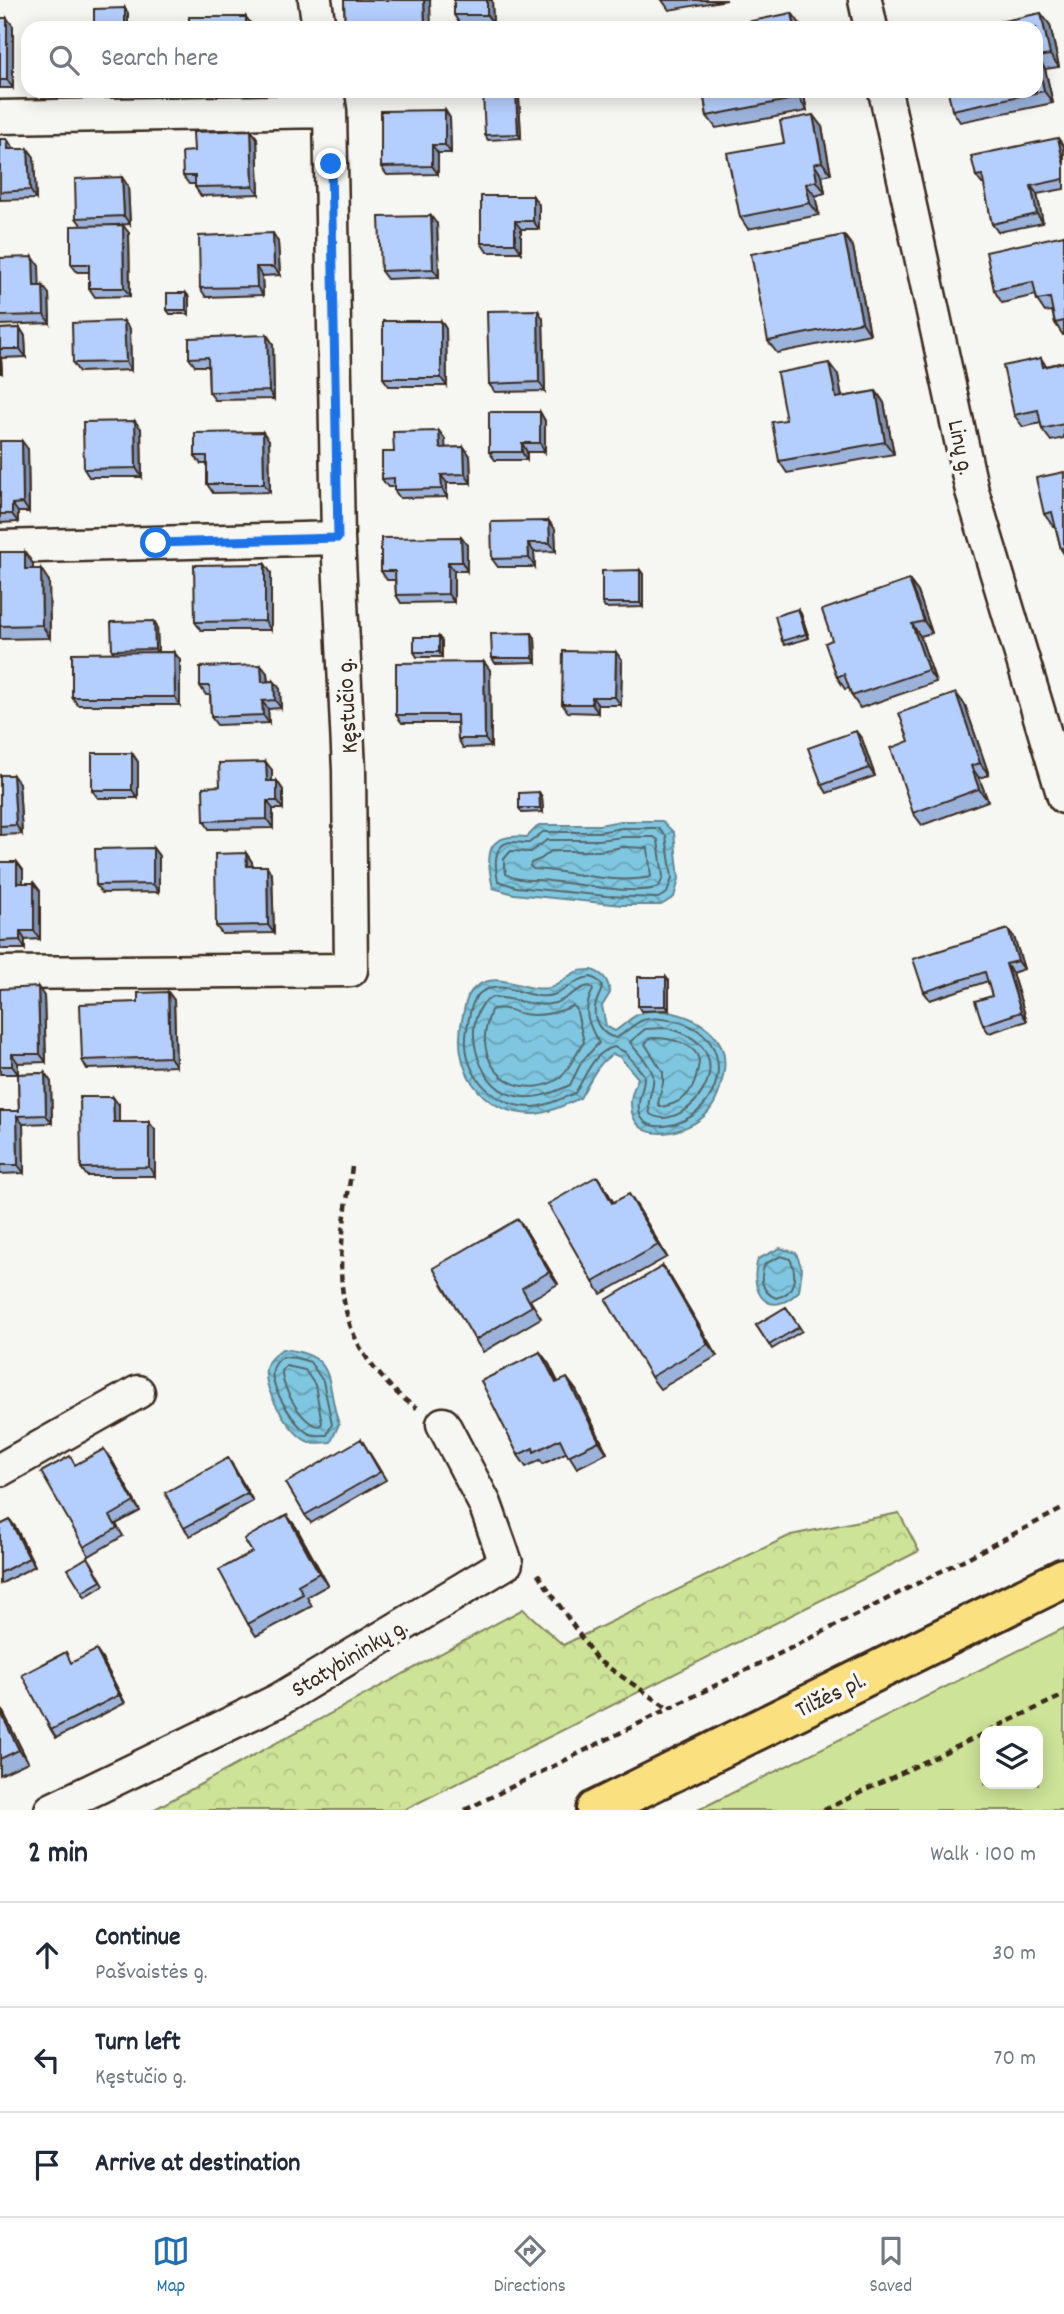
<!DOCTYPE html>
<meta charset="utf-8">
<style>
:root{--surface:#fff;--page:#f6f6f7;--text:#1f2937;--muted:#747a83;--line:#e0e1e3;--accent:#1f6fb2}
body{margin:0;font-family:Dekko,sans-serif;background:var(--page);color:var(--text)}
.controls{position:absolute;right:21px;bottom:21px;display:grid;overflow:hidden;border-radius:14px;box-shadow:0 4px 18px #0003}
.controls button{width:63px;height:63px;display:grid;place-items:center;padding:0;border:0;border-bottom:2px solid var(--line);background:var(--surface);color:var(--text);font:35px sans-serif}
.stop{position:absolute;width:21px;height:21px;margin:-16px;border:5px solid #1a73e8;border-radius:50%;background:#fff}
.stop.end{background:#1a73e8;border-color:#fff;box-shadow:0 2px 7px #0008}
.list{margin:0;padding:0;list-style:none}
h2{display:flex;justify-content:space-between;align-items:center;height:91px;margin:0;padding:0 28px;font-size:30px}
h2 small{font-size:23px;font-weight:400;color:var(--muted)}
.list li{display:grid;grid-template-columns:46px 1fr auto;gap:21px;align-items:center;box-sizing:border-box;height:105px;padding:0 28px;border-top:2px solid var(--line)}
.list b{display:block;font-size:26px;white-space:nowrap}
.list p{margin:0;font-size:23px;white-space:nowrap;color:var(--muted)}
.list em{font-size:23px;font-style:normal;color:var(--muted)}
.icon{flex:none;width:38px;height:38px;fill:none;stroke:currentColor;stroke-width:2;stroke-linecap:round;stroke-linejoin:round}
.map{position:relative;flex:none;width:1064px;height:1810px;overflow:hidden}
.search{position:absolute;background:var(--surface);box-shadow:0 4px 18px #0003;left:21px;right:21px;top:21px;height:77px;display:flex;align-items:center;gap:18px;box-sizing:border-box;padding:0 24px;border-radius:21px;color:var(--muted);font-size:26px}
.sheet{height:406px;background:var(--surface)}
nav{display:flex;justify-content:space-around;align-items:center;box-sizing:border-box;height:98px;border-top:2px solid var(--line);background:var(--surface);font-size:19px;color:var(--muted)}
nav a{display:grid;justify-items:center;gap:4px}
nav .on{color:var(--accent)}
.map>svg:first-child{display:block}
.green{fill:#cde398;stroke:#84865b;stroke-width:2;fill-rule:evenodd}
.forest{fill:url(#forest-crowns);stroke:#84865b;stroke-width:2}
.water{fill:url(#water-waves);stroke:#648892;stroke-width:2}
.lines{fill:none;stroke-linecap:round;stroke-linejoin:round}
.shore{stroke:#56696c;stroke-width:2}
.minor-casing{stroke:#3b2a1e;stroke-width:37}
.trunk-casing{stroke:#3b2a1e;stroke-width:44}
.path{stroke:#3b2a1e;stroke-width:4.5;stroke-dasharray:7 5;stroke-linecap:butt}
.minor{stroke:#f6f6f2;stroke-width:32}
.trunk{stroke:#fbe080;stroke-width:38}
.wall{fill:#9bb2da;stroke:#3b2a1e;stroke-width:2}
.shaded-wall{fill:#7e91b1;stroke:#3b2a1e;stroke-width:2}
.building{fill:#b4cffd;stroke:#3b2a1e;stroke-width:2}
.route{stroke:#1a73e8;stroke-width:9}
.labels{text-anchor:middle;stroke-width:7;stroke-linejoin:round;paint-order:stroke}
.street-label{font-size:24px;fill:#3b2a1e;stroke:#f6f6f2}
</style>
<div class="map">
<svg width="1064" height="1810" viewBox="0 0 1064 1810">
<defs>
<pattern id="forest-crowns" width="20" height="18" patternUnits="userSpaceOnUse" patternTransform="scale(1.75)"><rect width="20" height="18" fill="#cde398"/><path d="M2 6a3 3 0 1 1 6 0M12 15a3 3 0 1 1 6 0" fill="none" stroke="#b1c383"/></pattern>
<pattern id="water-waves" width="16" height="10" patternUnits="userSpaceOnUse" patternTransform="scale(1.75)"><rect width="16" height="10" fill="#7fc7e0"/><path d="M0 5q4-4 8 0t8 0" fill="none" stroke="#69a2b5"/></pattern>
</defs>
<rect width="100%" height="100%" fill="#f6f6f2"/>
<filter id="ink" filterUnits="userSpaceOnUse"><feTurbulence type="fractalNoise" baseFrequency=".0143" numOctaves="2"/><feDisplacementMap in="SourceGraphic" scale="14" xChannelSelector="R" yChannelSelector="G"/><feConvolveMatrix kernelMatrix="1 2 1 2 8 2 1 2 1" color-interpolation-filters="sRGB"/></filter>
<g filter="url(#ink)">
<path class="green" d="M1064,1628V1810H698ZM985,1731H1038V1784H985Z"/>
<path class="forest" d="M899,1513L919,1551L404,1810H153L523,1609L563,1645L791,1535Z"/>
<path class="water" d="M621,821H662L674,833L679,879L674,897L661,905H622L514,894L493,888C485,853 486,833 527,837L539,825H599Z
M592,970C605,975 608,980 610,993L602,1006L606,1026L615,1031C623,1026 629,1019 637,1015C652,1006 679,1013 694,1020C717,1032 729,1050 723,1076C720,1089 718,1100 709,1111C690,1134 632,1149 631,1104C630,1096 635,1086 638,1078L620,1057L613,1054C596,1064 590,1082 580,1098C567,1104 549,1113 535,1114C479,1115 450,1066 463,1015C466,1000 468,988 485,982C505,975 528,992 549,988C558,986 567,976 576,972C581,970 587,970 592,970Z
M780,1248L796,1253L802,1269L799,1291C768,1322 748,1291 758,1259Z
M282,1349C340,1355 324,1381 339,1424L331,1442C325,1442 315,1444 309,1442C290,1435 259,1385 267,1365C269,1358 276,1354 282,1349Z"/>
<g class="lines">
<path class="shore" d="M622,828H658L666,836L672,878L667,893L658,898L606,896L516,887L498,881C495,868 492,844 511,842C517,842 523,843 529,843L543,832H599Z
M623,837H654L658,840L663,877L659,887C635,896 576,883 549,881C535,879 518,882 506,874L504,859L511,851L531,852L547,840H599Z
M623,847L648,848L651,877C613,885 571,871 533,869L530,866L531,863L541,859L551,851H599Z
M591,977C610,985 599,991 596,1003C591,1019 601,1035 616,1038C626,1033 634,1023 643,1020C653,1017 666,1019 675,1021C743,1036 723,1119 665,1126C657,1127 646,1126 641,1117C634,1102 645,1090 644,1075L625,1052L614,1047C593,1052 586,1076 575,1093C563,1098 547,1106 534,1107C499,1108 468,1081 466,1045C465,1033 468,1024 470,1013C472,1003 477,992 488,989C509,982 531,1001 553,995C567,991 573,979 591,977Z
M590,986L593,990C582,1009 588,1025 599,1043L582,1061L570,1085C551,1094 532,1101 512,1095C476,1086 458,1015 492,997C513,997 534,1009 555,1003C568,1000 576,987 590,986Z
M573,1006L576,1008L584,1042C580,1048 564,1076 560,1078C528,1099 487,1081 485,1041C484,1031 488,1020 491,1010C502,1005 513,1012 524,1014C542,1017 557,1013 573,1006Z
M666,1028C754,1047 687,1137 650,1114C645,1097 656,1088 653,1075C650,1063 636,1052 630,1042L645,1029Z
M653,1038C668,1038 696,1042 699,1061C699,1066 697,1072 696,1077C692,1095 679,1104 661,1107L658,1104L663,1083V1072L645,1044L649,1039Z
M781,1256L790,1259C798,1275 795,1294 776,1298C761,1292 759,1277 765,1264Z
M283,1357L297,1358L310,1362L323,1381L332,1424L327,1435C322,1435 315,1436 310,1434C295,1427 269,1386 273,1370C274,1364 278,1360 283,1357Z
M286,1366L305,1370L315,1385L322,1423L320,1426C303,1426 281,1387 282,1371Z"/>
<defs>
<path id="minor" d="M315,0L319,28
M865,0L871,28
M885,91L972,491L1064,797
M0,117L330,111
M0,547L338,538
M0,973L351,970L349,770L338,538L330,111L327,91
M0,1470L138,1392
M51,1810L277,1701L506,1563L485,1504L443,1424"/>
<path id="trunk" d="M596,1810L1064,1578"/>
</defs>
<use href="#minor" class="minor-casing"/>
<use href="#trunk" class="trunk-casing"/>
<path class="path" d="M352,1167C341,1242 325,1315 381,1376C392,1389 402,1399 417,1408
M538,1574L596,1659L668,1708
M988,1731L1064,1695
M465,1810L823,1632L1064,1508
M824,1810L985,1733"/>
<use href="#minor" class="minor"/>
<use href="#trunk" class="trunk"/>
</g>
<path class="wall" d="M344,0L431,28H345Z
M454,0H492L493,24H460L454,15Z
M662,0H727L669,10Z
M0,18L13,26V88H0Z
M1050,25L1059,67L1045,69L1053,103L960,122L952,110L1036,28Z
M703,91H803L807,111L716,128L707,116Z
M516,93L519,97L521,138L488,140L485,135Z
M445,110L450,118L451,153H438V174L387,175L381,167Z
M822,127L831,174L822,176L825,193L815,196L819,215L748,229L740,217L784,143Z
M251,130L257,138L259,194L201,196L195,187V184H189L183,176L194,151Z
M0,139H7L13,149H28L34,157L36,199L0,200Z
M1064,146V189L1037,194L1043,223L998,232L992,224L984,184H982L976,176Z
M128,186L130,224L101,226L129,233L130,296L95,297L89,288V272H77L71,264L82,226L76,218Z
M539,205V229H521V252H487L481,243Z
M437,224L439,277L387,279L381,271Z
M1064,235V335H1063L1055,323L1052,311L1045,312L1037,300L1036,295L1002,303L994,290Z
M278,242L280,275L262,276L263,295L206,297L200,288Z
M853,247L870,334L777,353L768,341Z
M0,258L39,266V286L49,294L50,323L0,325Z
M186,293L189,297V314H170L167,310Z
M543,319L545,391L495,392L489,384Z
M441,321L446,329L447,386H389L383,378Z
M20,328L25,336L26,357L1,358L2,373H0V329Z
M130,329L131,370L79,372L73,363Z
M267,335L273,344L274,399L215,400L209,392L208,366H195L189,358Z
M1041,358L1046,366L1064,362V438L1051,441L1042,429L1041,423L1023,427L1014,415Z
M838,375L842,397L876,391L884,403L894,454L787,473L779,461L786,420Z
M540,412L545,421V452H527V460H495L489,452Z
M141,429L142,477H89L84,469Z
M439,431L445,439V448L464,447L470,456L471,483H447V497L400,498L394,490V487H388L382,479L394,452Z
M269,440L270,492L213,493L207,484V464H201L195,456Z
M0,441L28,449L29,512H18V522L0,523Z
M1064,472V554L1061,549L1055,525L1053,526L1044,514Z
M555,529L556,551L534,552L535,567H498L492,559Z
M467,545V571H454V602L401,603L396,595L395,580H387L381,571Z
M0,552H25L33,564V569L49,581L50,638L0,639Z
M640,570L643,574V607L605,608L602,603Z
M271,573V630H201L195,622Z
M909,580L918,592L932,633L920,636L936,682L860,708L852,696L849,688L845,689L837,677L832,640Z
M798,609L801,614L809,638L785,645L782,641Z
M154,621L157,626L158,652H174L180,660V705H78L72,697L114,653L112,650Z
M535,638L536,662L495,663L492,658Z
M442,641V657H417L414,652Z
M622,660L621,705H598V713L568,712L562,704Z
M484,662L490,670L491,747L463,748L458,739L457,723H402L396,715Z
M267,673L268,681H274L280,689L281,708L268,709L269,723L217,725L211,717L210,695H206L200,686Z
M965,705L989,775L979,778L988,801L922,825L913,813L909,741Z
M862,739L875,776L827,793L822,785Z
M132,753L138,762V798H98L92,790Z
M272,770V781H277L283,790V809H273V828L209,829L204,821L220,786Z
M0,775L19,783L22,834L0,835Z
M539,792L542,797L543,812L522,813L519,808Z
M153,848L159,856V892L102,893L96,885Z
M246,853L252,862V866L272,875L274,933L222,934L216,926Z
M0,862H17L23,870V883H34L40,891V939L25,940V949H2L0,946Z
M1014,937L1024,969L1012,973L1027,1021L989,1033L983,1025L992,996L988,981L930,1000L924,992Z
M669,981V1010L641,1011L638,1006Z
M168,992L174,1000L176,1066L87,1069L82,1060L138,1002Z
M0,996H44L46,1062L18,1063V1074L45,1073L51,1082L52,1123L23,1124L24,1173L0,1174V1111H19L18,1074H0Z
M119,1105V1122L155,1130V1176H87L81,1168Z
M605,1188L613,1202L637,1206L667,1257L601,1294L593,1282Z
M518,1219L526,1231L558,1284L530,1300L541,1318L483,1352L475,1340Z
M663,1266L671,1278L717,1356L660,1389L651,1377Z
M786,1307L802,1331L772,1349L756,1325Z
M540,1352L549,1364L558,1382L576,1390L607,1453L577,1468L567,1452L543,1464L540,1460L526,1467L518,1455Z
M361,1439L386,1480L311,1523L305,1515Z
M110,1457L140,1511L116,1524L123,1536L89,1556L84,1547L76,1465Z
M228,1458L253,1501L190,1536L184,1528Z
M10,1520L16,1528L35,1566L0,1584V1525Z
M296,1527L328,1585L307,1597L312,1606L256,1636L248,1624L252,1552Z
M91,1562L104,1585L85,1597L82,1592Z
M96,1650L102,1659L125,1703L56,1738L51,1730Z
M0,1706L28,1762L0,1775Z"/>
<path class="shaded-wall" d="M424,0H430L431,28H426L425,26Z
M487,0H492L493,24L487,15Z
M125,8L128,13V28H125Z
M792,13L801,25V28H795Z
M1041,13L1050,25L1059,67L1050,55Z
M246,17L252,25V28H246Z
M7,18L13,26V88L7,80Z
M1037,57L1045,69L1053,103L1044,91Z
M797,91H803L807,111L799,98Z
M516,93L519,97L521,138L518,134Z
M445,110L450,118L451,153L445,145Z
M813,115L822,127L831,174L822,162Z
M251,130L257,138L259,194L253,186Z
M1058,138L1064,146V165Z
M7,139L13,148L14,158L8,149Z
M432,145L438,153V174L432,166Z
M28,149L34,157L36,199L30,190Z
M814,164L822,176L825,193L817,181Z
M122,177L128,186L130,224L124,216Z
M806,184L815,196L819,215L810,203Z
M1031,186L1037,194L1043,223L1037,214Z
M533,196L539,205V229L533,221Z
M431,216L437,224L439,277L433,269Z
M515,221L521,229V252L515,243Z
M123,225L129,233L130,296L124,288Z
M273,233L278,242L280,275L274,267Z
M844,235L853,247L870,334L862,322Z
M33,257L39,266L40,295L34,286Z
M256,267L262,276L263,295L257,287Z
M43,286L49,294L50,323L44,315Z
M186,293L189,297V314L186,310Z
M538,310L543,319L545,391L539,382Z
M124,321L130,329L131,370L126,362Z
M441,321L446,329L447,386L441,378Z
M20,328L25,336L26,357L20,349Z
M267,335L273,344L274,399L269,391Z
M0,356L1,358L2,373L0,371Z
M829,363L838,375L844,410L836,398Z
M876,391L884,403L894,454L885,442Z
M540,412L545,421V452L540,443Z
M135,421L141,429L142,477L136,468Z
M439,431L445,439L446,456L440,448Z
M263,432L269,440L270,492L264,484Z
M22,441L28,449L29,512L23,503Z
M522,443L527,452V460L522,452Z
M464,447L470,456L471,483L465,474Z
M441,475L447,483V497L442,489Z
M12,504L18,512V522L12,514Z
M549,521L555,529L556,551L550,543Z
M461,537L467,545V571L462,562Z
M528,543L534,552L535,567L529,558Z
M25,552L33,564V581L25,569Z
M448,562L454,571V602L448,594Z
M265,564L271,573V630L265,621Z
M41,569L49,581L50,638L42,625Z
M640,570L643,574V607L640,603Z
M909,580L918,592L932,633L924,621Z
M798,609L801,614L809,638L806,634Z
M154,621L157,626L158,654L155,649Z
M912,624L920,636L936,682L928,670Z
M532,633L535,638L536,662L533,658Z
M439,637L442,641V657L439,652Z
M174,652L180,660V705L175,697Z
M616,652L622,660L621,705L615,697Z
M484,662L490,670L491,747L485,739Z
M261,665L267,673L268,690L262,682Z
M274,681L280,689L281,708L275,700Z
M956,693L965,705L989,775L980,763Z
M592,697L598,705V713L592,704Z
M262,701L268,709L269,723L263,715Z
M856,731L862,739L875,776L869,768Z
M132,753L138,762V798L132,790Z
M266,762L272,770V790L267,781Z
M971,766L979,778L988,801L979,789Z
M13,775L19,783L22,834L16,825Z
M277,781L283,790V809L277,801Z
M539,792L542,797L543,812L540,808Z
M267,801L273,809V828L267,819Z
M153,848L159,856V892L153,884Z
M246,853L252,862L253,875L247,866Z
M17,862L23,870V891L17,883Z
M267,866L272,875L274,933L268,925Z
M34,883L40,891V939L34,931Z
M1008,929L1014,937L1024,969L1018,961Z
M20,931L25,940V949L20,940Z
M1006,964L1012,973L1027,1021L1021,1012Z
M666,977L669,981V1010L666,1006Z
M38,987L44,996L46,1062L40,1054Z
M168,992L174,1000L176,1066L170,1057Z
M12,1054L18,1063V1074L12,1066Z
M45,1073L51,1082L52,1123L46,1115Z
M113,1097L119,1105V1130L114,1122Z
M17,1116L23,1124L24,1173L18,1165Z
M149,1122L155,1130V1176L149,1167Z
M597,1176L605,1188L621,1215L612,1203Z
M629,1194L637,1206L667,1257L658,1245Z
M518,1219L526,1231L558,1284L549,1272Z
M663,1266L671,1278L717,1356L708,1344Z
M540,1352L549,1364L564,1395L556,1383Z
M567,1378L576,1390L607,1453L599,1441Z
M104,1449L110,1457L140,1511L134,1502Z
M228,1458L234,1467L253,1501L247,1493Z
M287,1515L296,1527L328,1585L319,1573Z
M10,1520L16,1528L35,1566L29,1558Z
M96,1650L102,1659L125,1703L119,1695Z
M0,1706L28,1762L19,1750L0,1711Z"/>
<path class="building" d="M344,0H424L425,26H410V28H345Z
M454,0H487V15H454Z
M125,8V28H94V9Z
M792,13L795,28H727L726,26Z
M1041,13L1050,55L1037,57L1044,91L952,110L948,91H1036V28H970Z
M189,17H246V28H189Z
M0,18H7V80H0Z
M703,91H797L799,98L707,116Z
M516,93L518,134L485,135L483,94Z
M445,110V145H432V166L381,167V111Z
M813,115L822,162L814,164L817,181L806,184L810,203L740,217L727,153L784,143L780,121Z
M251,130L253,186L195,187V176H183L182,152L194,151L193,132Z
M1058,138L1064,165V179L1031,186L1037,214L992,224L982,175L976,176L971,156Z
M0,139H7L8,149H28L30,190L0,192Z
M122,177L124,216L76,218L75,179Z
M481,196H533V221H515V243H481Z
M431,216L433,269L381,271L379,217Z
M123,225L124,288H89V264H71V226Z
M273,233L274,267H256L257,287L200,288L199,236Z
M844,235L862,322L768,341L751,254Z
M1064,235V321L1055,323L1050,298L1037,300L1033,282L994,290L986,252Z
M33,257L34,286H43L44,315L0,316V258Z
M167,293H186V310H167Z
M538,310L539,382L489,384L487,311Z
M124,321L126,362L73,363L72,323Z
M383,321H441V378H383Z
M20,328V349H0V329Z
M267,335L269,391L209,392L208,357L189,358V338Z
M1041,358L1043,367L1064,362V424L1042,429L1038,410L1014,415L1003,366Z
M829,363L836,398L876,391L885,442L779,461L772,422L786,420L777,373Z
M489,412H540V443H522V452H489Z
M135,421L136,468L84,469L83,422Z
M439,431L440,448L464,447L465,474L441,475L442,489L394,490V478L382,479V452H394L393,432Z
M263,432L264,484H207V456H195V433Z
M0,441H22L23,503L12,504V514H0Z
M1064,472V548L1061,549L1052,512L1044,514L1036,478Z
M549,521L550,543H528L529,558L492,559L491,522Z
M461,537L462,562H448V594L396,595L395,571H381V538Z
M0,552H25V569H41L42,625L0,626Z
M265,564V621L195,622L194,565Z
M640,570V603H602V571Z
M909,580L924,621L912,624L928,670L852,696L844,674L837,677L825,643L832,640L822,610Z
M798,609L806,634L782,641L775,616Z
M154,621L155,649L112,650L111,622Z
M532,633L533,658H492L491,634Z
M414,637H439V652H414Z
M563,651L616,652L615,697H592V704H562Z
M174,652L175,697H72V653Z
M484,662L485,739H458L457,715H396V663Z
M261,665L262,682L274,681L275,700L262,701L263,715L211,717L210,686H200V667Z
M956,693L980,763L971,766L979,789L913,813L891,748L909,741L899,713Z
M856,731L869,768L822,785L808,748Z
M92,753H132V790H92Z
M266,762L267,781H277V801H267V819L204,821L203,787L220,786L219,763Z
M0,775H13L16,825L0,826Z
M539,792L540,808H519V793Z
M153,848V884L96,885L95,849Z
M246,853L247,866H267L268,925L216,926L215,854Z
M0,862H17V883H34V931H20V940L0,941Z
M1008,929L1018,961L1006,964L1021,1012L983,1025L975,1001L992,996L985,972L924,992L913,959Z
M638,977H666V1006H638Z
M38,987L40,1054H12V1066H0V989Z
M168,992L170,1057L82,1060L80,1004L138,1002V993Z
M45,1073L46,1115L17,1116L18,1165H0V1111H19L18,1074Z
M80,1097H113L114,1122H149V1167L81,1168Z
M597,1176L612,1203L629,1194L658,1245L593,1282L548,1204Z
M518,1219L549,1272L522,1288L532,1306L475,1340L433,1268Z
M663,1266L708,1344L651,1377L606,1300Z
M786,1307L799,1327L769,1345L756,1325Z
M540,1352L556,1383L567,1378L599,1441L568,1456L560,1439L534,1452L533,1448L518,1455L481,1381Z
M361,1439L380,1472L305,1515L286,1483Z
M104,1449L134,1502L110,1516L117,1528L84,1547L41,1472L70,1456L75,1465Z
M228,1458L247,1493L184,1528L165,1493Z
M287,1515L319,1573L298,1585L303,1594L248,1624L219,1570L252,1552L244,1539Z
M10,1520L29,1558L0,1573V1525Z
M88,1557L101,1581L82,1592L68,1569Z
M96,1650L119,1695L51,1730L22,1675L66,1652L71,1663Z
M0,1711L19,1750L0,1759Z"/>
</g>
<g class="lines" filter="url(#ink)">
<path class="route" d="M156,543L338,538L331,164"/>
</g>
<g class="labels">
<g class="street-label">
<text transform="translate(962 447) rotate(78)" y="8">Linų g.</text>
<text transform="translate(346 706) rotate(-93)" y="8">Kęstučio g.</text>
<text transform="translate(349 1657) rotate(-31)" y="8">Statybininkų g.</text>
<text transform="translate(830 1694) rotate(-26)" y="8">Tilžės pl.</text>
</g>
</g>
</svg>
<div class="controls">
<button><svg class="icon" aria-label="layers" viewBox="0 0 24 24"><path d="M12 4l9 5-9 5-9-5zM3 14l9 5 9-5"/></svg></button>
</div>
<div class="stop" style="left:156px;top:543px"></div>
<div class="stop end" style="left:331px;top:164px"></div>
<div class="search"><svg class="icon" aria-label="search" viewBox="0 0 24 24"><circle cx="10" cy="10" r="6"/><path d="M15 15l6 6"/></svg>Search here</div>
</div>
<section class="sheet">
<h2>2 min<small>Walk · 100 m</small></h2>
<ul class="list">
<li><svg class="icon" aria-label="ahead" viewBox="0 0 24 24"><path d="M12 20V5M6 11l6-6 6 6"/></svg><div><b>Continue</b><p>Pašvaistės g.</p></div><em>30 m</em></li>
<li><svg class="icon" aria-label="left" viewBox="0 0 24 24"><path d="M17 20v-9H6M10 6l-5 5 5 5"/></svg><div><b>Turn left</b><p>Kęstučio g.</p></div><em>70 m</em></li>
<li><svg class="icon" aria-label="arrive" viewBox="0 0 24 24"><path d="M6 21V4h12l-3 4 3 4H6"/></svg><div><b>Arrive at destination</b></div></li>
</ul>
</section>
<nav>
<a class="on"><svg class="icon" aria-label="map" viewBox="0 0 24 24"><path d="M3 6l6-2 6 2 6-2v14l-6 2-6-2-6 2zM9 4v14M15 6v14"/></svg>Map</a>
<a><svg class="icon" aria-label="directions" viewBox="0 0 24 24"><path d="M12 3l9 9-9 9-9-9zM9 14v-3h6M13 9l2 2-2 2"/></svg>Directions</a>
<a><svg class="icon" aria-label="saved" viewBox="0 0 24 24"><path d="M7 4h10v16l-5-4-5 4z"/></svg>Saved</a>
</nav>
